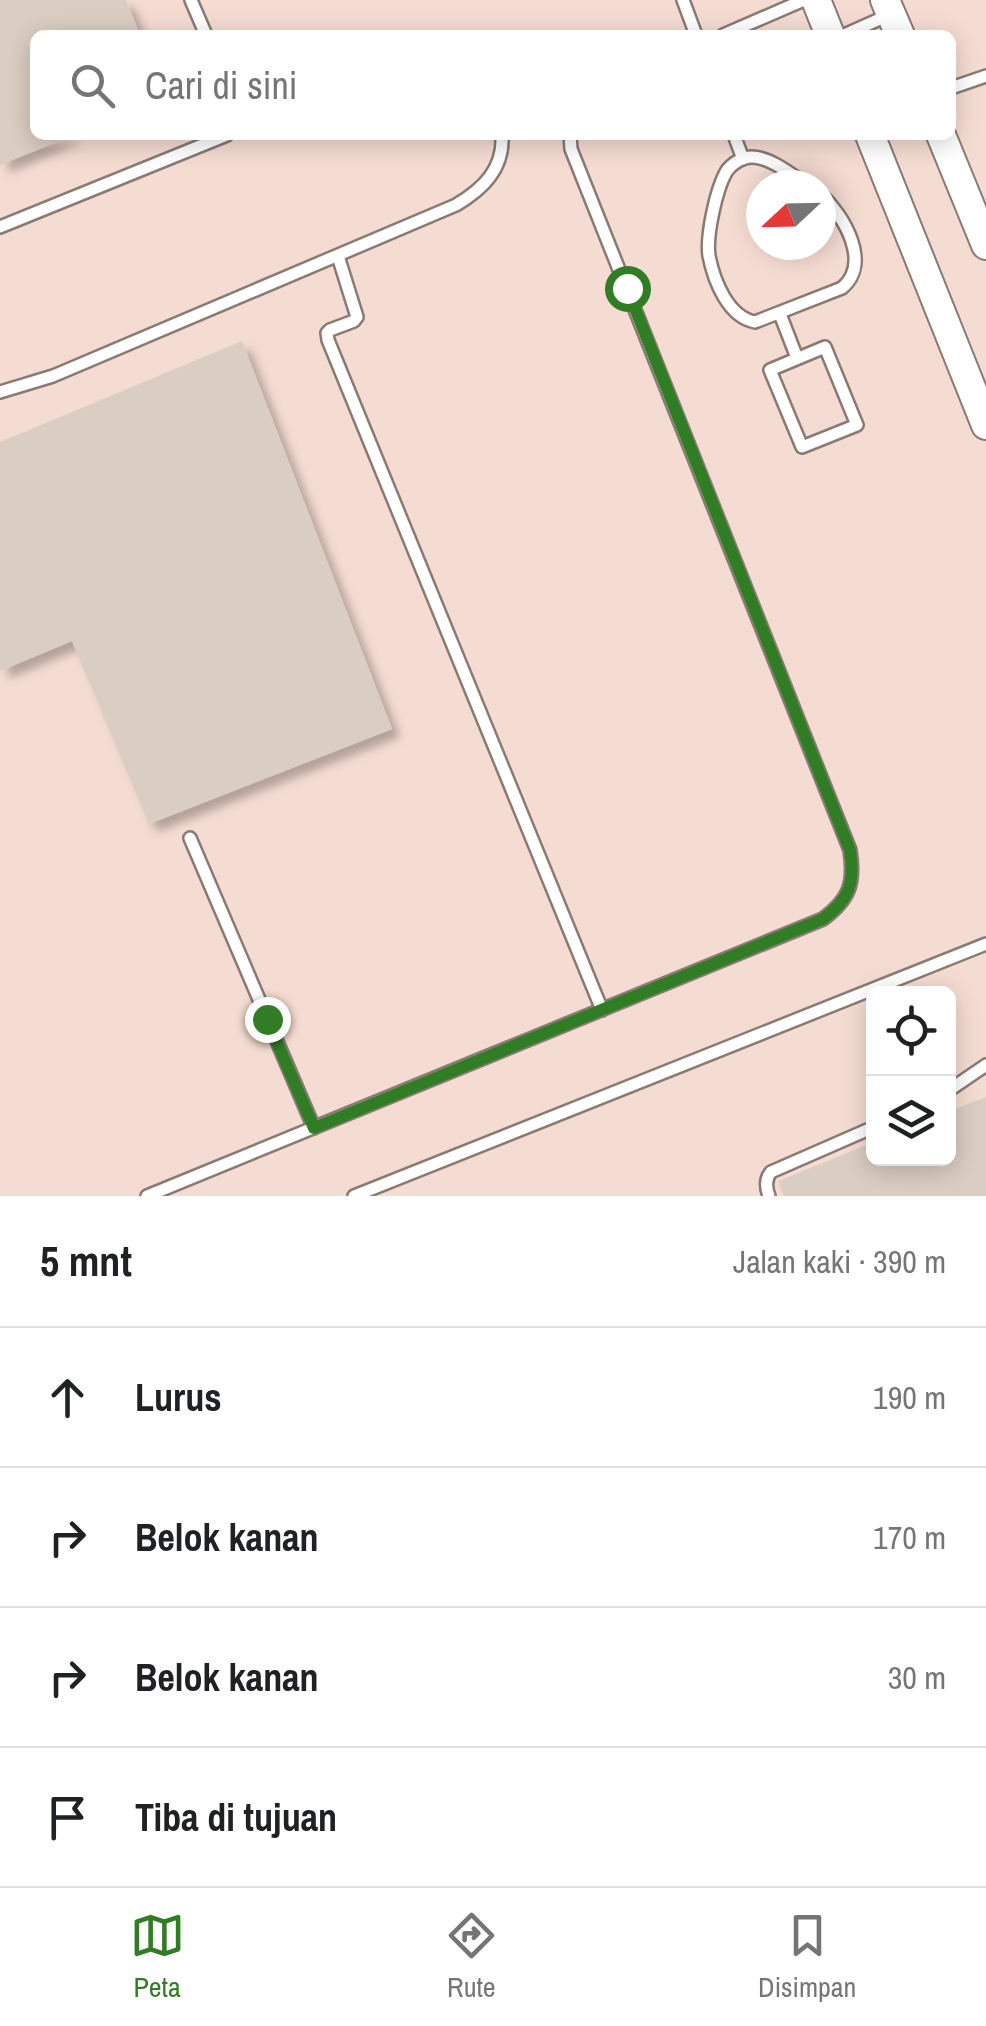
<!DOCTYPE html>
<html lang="id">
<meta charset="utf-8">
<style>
:root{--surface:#fff;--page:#f2f2f2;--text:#202124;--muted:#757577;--line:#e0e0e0;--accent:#317d25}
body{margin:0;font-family:"Archivo Narrow",sans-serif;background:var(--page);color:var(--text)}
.controls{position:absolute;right:30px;bottom:30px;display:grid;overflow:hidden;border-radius:15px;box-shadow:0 5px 25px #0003}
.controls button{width:90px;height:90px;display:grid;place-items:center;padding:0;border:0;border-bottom:2px solid var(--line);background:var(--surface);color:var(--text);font:50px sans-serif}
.compass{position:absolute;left:746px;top:170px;width:90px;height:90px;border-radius:50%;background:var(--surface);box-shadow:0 5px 25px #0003;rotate:248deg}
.stop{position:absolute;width:30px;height:30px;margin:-22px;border:8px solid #317d25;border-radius:50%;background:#fff}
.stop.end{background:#317d25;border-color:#fff;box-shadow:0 2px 10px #0008}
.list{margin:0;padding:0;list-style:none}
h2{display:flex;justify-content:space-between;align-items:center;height:130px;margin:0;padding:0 40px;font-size:42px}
h2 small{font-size:32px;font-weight:400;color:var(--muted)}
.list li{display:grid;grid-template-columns:65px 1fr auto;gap:30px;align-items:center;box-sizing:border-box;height:140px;padding:0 40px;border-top:2px solid var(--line)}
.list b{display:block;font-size:38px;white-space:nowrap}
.list em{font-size:32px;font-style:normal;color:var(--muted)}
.icon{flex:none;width:55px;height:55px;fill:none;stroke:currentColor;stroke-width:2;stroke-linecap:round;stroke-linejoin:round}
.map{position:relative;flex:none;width:986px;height:1196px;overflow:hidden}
.search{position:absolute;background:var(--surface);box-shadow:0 5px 25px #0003;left:30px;right:30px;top:30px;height:110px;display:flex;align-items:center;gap:25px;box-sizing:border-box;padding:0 35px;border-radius:15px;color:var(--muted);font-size:38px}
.sheet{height:690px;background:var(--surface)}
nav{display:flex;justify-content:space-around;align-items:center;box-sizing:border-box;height:140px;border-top:2px solid var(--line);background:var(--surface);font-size:28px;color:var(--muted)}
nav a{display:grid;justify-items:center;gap:5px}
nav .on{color:var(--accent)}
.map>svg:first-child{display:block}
.built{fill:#f5dcd2;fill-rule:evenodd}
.building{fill:#dacdc2;filter:url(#shadow)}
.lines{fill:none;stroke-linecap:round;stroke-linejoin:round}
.service-casing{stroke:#897a74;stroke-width:16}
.tertiary-casing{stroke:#897a74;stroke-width:32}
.service{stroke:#fff;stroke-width:11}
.tertiary{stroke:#fff;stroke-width:28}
.route{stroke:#317d25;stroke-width:12}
</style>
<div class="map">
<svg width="986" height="1196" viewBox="0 0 986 1196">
<defs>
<filter id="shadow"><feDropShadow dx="8" dy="8" stdDeviation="5" flood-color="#0004"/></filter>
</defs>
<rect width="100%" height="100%" fill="#fbeae3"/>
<path class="built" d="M0,0H986V1196H0ZM35,35H951V135H35ZM761,185H821V245H761ZM874,994H948V1158H874Z"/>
<path class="building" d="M0,0H126L140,35H35V135H74L0,165Z
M242,341L392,729L149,824L72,641L0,671V442Z
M986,1097V1196H784L778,1181L874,1142V1158H948V1112Z"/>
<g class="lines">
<defs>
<path id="service" d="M191,0L206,35
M683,0L696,35
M723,35L804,0
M844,35L891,14
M951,88L986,76
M734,135L743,159
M807,185C792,175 770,157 752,157C742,157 731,164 726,172C716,190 706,236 709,256C714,281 728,317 755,322L842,288C872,263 844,216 821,194
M0,227L227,135
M338,256L357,317L354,321L330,330L327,333L328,340L602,1010
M780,314L797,358
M825,347L857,425L802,447L770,370Z
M0,392L53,376L456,205C483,189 504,169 502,135
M190,838L314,1128
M948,1091L986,1065
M147,1196L823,919C850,899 855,883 850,850L571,149L570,135
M354,1196L986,944
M769,1196C766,1188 765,1179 771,1172L874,1127"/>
<path id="tertiary" d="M816,0L830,35
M885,0L900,35
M870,135L986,425
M941,135L986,245"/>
</defs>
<use href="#service" class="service-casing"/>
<use href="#tertiary" class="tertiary-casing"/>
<use href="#service" class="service"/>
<use href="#tertiary" class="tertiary"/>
</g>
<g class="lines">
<path class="route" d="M267,1019L314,1128L823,919C850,899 855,883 850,850L627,288"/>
</g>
</svg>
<div class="controls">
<button><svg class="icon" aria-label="locate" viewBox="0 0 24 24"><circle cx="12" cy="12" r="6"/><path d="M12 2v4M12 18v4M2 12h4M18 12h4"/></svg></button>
<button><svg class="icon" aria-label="layers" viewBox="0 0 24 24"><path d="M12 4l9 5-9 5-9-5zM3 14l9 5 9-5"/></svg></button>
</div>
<svg class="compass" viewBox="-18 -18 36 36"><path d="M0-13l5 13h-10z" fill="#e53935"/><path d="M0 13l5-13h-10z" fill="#757577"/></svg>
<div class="stop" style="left:627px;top:288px"></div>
<div class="stop end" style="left:267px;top:1019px"></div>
<div class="search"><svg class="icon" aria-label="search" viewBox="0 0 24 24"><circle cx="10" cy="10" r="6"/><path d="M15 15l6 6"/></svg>Cari di sini</div>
</div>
<section class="sheet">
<h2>5 mnt<small>Jalan kaki · 390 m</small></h2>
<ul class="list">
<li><svg class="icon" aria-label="ahead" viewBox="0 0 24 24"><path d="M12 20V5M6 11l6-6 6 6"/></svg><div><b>Lurus</b></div><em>190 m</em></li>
<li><svg class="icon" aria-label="right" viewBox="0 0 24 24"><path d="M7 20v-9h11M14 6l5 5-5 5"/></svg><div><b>Belok kanan</b></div><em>170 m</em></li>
<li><svg class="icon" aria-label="right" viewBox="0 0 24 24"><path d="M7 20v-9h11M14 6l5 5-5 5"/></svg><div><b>Belok kanan</b></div><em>30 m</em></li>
<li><svg class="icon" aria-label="arrive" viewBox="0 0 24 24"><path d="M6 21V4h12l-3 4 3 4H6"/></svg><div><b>Tiba di tujuan</b></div></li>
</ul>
</section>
<nav>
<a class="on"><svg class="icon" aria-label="map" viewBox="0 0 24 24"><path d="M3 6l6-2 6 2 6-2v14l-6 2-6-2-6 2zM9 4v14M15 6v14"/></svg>Peta</a>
<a><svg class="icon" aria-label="directions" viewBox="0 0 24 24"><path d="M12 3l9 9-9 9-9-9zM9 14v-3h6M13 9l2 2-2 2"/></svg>Rute</a>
<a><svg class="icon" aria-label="saved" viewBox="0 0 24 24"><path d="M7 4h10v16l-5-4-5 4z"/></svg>Disimpan</a>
</nav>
